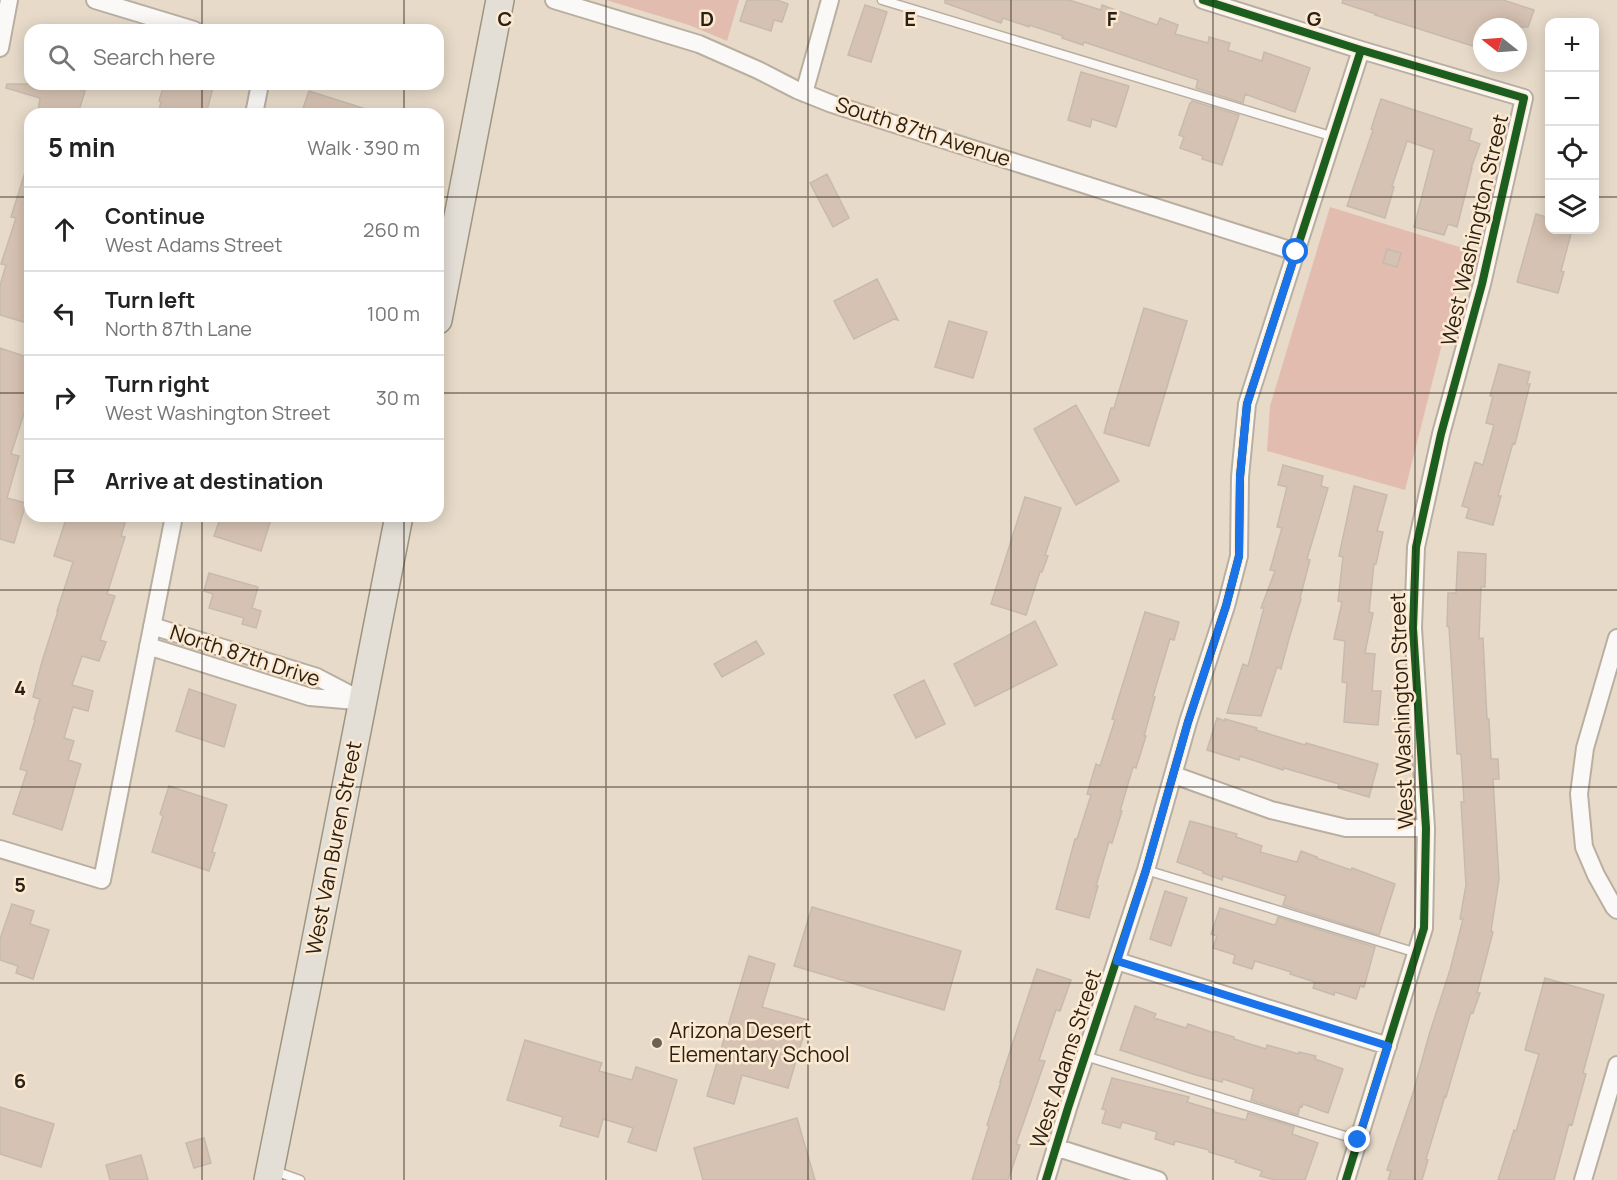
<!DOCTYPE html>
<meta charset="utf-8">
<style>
:root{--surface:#fff;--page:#f6f6f6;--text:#222;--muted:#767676;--line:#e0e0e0}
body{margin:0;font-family:Manrope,sans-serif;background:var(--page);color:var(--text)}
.controls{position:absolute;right:18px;top:18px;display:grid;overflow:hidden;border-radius:12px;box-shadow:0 3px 15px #0003}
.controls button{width:54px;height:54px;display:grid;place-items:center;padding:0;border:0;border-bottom:2px solid var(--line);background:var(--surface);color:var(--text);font:30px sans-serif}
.compass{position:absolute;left:1473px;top:18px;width:54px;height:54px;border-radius:50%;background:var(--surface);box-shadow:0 3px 15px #0003;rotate:287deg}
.stop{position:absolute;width:18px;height:18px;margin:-14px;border:4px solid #1a73e8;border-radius:50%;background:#fff}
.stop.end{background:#1a73e8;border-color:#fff;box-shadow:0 2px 6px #0008}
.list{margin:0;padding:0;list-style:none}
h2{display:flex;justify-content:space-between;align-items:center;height:78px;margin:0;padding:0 24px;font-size:26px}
h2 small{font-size:20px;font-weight:400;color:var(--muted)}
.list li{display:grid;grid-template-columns:39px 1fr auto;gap:18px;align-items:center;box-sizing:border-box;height:84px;padding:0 24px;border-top:2px solid var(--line)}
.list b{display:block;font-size:22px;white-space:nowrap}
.list p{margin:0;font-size:20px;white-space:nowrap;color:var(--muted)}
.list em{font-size:20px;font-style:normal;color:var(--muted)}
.icon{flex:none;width:33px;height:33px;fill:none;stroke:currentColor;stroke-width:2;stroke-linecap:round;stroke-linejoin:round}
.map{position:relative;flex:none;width:1617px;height:1180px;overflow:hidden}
.search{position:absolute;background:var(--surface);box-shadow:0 3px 15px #0003;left:24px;top:24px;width:420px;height:66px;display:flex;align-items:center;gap:15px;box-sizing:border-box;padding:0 21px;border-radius:18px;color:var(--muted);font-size:22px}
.panel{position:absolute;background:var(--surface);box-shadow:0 3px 15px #0003;left:24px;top:108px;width:420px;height:414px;border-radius:18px}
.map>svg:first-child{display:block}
.green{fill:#e2bcaf}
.building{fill:#d6c2b2;stroke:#c6baaf;stroke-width:1.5}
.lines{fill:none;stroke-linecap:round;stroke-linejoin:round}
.lane-casing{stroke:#b9afa1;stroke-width:11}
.street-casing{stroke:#b9afa1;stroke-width:20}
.primary-casing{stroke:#9e9581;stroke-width:30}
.lane{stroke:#fbf9f7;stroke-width:8}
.street{stroke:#fbf9f7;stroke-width:16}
.primary{stroke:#e3dfd6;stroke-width:27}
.cycleway-casing{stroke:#fde9d0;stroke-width:11}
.cycleway{stroke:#1b5e20;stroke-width:8}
.route{stroke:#1a73e8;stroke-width:8}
.grid{fill:none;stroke:#2a2116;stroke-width:1.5;stroke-opacity:0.55}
.poi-dot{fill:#6c6255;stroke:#fde9d0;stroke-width:2}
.labels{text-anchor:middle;stroke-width:5;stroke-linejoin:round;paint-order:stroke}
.street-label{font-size:21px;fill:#2a2116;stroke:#fde9d0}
.poi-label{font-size:21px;fill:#2a2116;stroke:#fde9d0;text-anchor:start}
.grid-label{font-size:20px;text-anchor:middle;font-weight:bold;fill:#2a2116;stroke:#fde9d0;stroke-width:5;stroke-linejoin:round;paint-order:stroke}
</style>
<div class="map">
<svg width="1617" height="1180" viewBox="0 0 1617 1180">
<rect width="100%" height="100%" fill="#e7dac9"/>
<path class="green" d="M606,0H739L727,41L689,25Z
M1330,207L1466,249L1405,490L1267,451L1270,406Z"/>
<path class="building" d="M747,0H777L788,4L782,22L774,20L771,31L740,21Z
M945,0H1069L1101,10L1102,5L1157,25L1160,18L1178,25L1175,34L1208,43L1209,37L1230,43L1228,50L1262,61L1264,52L1310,68L1295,112L1245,94L1243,103L1196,88L1198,80L1084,42L1083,45L1062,38L1063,36L1029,25V27L1003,18L1001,23L945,3Z
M1343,0H1503L1534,10L1528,27H1482V37L1479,48L1375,15L1376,14L1342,3Z
M865,5L887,12L871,62L848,55Z
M1081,72L1129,86L1116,127L1092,119L1090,127L1068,120Z
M7,84H59L85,91L78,114H49L38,111L40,98L6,88Z
M164,84H214L206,114H158L161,102L159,101Z
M309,91L372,111L371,114H301Z
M1381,99L1472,129L1469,140L1480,144L1471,168H1472L1457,227L1448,224L1444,235L1414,227L1434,150L1407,141L1392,186L1394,187L1385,218L1347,206L1373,130L1371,129Z
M1192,101L1239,115L1222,165L1202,159L1203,156L1180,148L1184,137L1179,135L1190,103H1191Z
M27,166L30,167V324L0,315V285L6,265L1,264L16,218L11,217Z
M827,174L849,218L833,227L810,183Z
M1536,214L1550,218V230H1572L1561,271L1564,272L1558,293L1517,282Z
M1387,249L1401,253L1397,267L1383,263Z
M877,279L898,320L894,319L854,339L834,301Z
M1144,308L1187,321L1149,446L1104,433L1111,408H1114Z
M949,321L987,332L973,378L935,367Z
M0,348L30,358V395L11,454L19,456L7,498L26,503L14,543L0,539Z
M1499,364L1530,372L1527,384H1530L1515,444L1513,443L1498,496H1501L1493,525L1466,518L1469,508L1462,506L1475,462L1483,465L1494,425L1486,423L1493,396H1490Z
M1076,405L1119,481L1076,505L1034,429Z
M1283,465L1323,476L1321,486L1328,488L1307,559L1310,560L1300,598L1301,599L1289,639L1281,669L1277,667L1261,716L1227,713L1243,664L1248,666L1264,608H1261L1275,571L1270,570L1282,528L1277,527L1287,487L1278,485Z
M1354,486L1387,495L1377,531L1383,532L1376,564H1374L1369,612L1373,613L1365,653L1375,654L1372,691H1381L1378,725L1344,722L1347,683L1342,682L1345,641L1334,639L1342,602L1338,601L1343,557L1339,556Z
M1025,497L1061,508L1045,555L1048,556L1042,572H1040L1026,615L991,604Z
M67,516H127L121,536L125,537L107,594L115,596L100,640L106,642L99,661L82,656L72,685L93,691L88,711L73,707L64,738L74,741L68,760L81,764L62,830L13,814L27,771L20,769L35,720L34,719L40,699L33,697L41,665L58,611H57L73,562L54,556Z
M221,516H272L261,551L214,536Z
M1458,552L1486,554L1485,587H1481L1479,639L1483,638L1487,719H1489L1491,759H1498L1499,779H1493L1499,879L1491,931L1493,932L1477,993H1480L1473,1013L1471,1012L1446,1097L1445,1096L1426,1159L1428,1160L1422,1180H1388L1391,1171L1387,1170L1413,1093L1429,1035L1450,970L1463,919H1460L1466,885L1461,802H1464L1461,754H1457L1449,627L1447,626L1448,593H1456Z
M209,573L258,587L252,608L261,611L256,628L242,624L244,618L209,608L213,594L204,591Z
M1145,612L1179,622L1174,640L1170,639L1153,696L1155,697L1144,736H1146L1136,768L1133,767L1120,811H1122L1112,843L1109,842L1096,886H1098L1089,918L1056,909L1075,839H1077L1091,795L1087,794L1096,764L1100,766L1115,720L1112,719Z
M1035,621L1057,665L975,706L954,664Z
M756,641L764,654L722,677L714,664Z
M924,680L945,724L916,738L894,695Z
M189,689L236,705L224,747L176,731Z
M1217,718L1225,721V719L1257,728L1256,730L1305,745L1306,743L1378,764L1369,797L1338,788L1339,784L1284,768L1283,770L1240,756L1239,760L1207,750Z
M169,786L227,805L212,852L215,853L209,871L152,852L163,816L160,814Z
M1190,821L1237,834L1236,837L1262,846L1260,852L1297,862L1301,851L1317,857L1316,858L1351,870L1352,868L1395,884L1379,935L1283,905L1286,896L1223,876L1222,880L1203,873V871L1177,862Z
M1165,891L1187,898L1171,946L1150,939Z
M12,904L34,911L30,924L49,930L33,979L16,973L18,966L0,960V939Z
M812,907L961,951L944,1010L794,966Z
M1220,908L1274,925L1276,924L1278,917L1375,947L1364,987L1360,986L1356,999L1335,992L1334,995L1313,988L1315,982L1290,974L1291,972L1255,961L1252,969L1233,963L1235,955L1213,948L1217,936L1211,934Z
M749,956L775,964L762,1007L808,1020L788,1088L742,1075L734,1104L707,1096Z
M1037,969L1071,980L1060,1011L1056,1010L1039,1060L1045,1061L1016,1144L1020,1145L1008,1180H972L989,1126L987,1125L1001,1082H1000Z
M1545,978L1604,995L1583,1073L1586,1074L1572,1125L1569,1124L1554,1180H1498L1514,1130L1516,1131L1539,1054L1525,1050Z
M1135,1006L1156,1014L1154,1018L1186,1028L1188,1024L1214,1033V1031L1234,1037V1039L1266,1049L1267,1045L1299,1054V1052L1316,1056L1315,1059L1343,1069L1328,1113L1303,1104L1302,1107L1300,1106L1298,1115L1251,1100L1254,1089L1223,1079L1222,1082L1196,1075L1120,1050Z
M525,1040L602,1063L599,1071L632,1080L636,1067L677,1080L656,1151L628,1142L633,1128L603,1119L598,1137L560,1126L563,1117L507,1100Z
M1112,1078L1189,1097L1187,1102L1214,1110V1112L1246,1120L1248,1113L1294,1127L1292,1134L1318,1143L1305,1180H1275L1260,1176L1262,1171L1235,1162L1236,1160L1209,1152V1150L1175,1141L1174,1145L1155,1139L1157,1132L1122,1122L1120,1128L1102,1123L1106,1110L1102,1109Z
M0,1107L54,1124L41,1167L0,1154Z
M797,1118L815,1180H703L694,1148Z
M204,1138L211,1163L194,1168L186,1143Z
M141,1155L148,1180H110L106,1165Z"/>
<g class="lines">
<defs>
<path id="lane" d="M882,0L1334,137
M1146,870L1417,953
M1085,1056L1358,1140
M272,1170L300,1180"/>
<path id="street" d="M95,0L194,30
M554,0L699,44L758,70L797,90L832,104L1296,252
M1203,0L1361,50L1524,98L1482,284L1441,434L1416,547L1413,628L1426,828L1424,928L1346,1180
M0,48L9,0
M804,93L830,0
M254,114L260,84
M152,626L317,677L363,701
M1617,638L1585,748L1579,794L1584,847L1596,875L1614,907L1617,910
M148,646L310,697L356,701
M1174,775L1271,810L1346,828H1426
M0,849L102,880L174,516
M1117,961L1388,1046
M1055,1147L1158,1180
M1046,1180L1068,1108L1146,870L1188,722L1226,606L1239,556L1240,477L1247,404L1361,50
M1583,1180L1617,1065"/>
<path id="primary" d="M438,320L500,0
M268,1180L306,991L399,516"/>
</defs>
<use href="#lane" class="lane-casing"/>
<use href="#street" class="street-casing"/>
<use href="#primary" class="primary-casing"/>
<use href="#lane" class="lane"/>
<use href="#street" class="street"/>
<use href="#primary" class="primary"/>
<defs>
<path id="cycleway" d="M1203,0L1361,50L1524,98L1482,284L1441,434L1416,547L1413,628L1426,828L1424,928L1346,1180
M1046,1180L1068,1108L1146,870L1188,722L1226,606L1239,556L1240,477L1247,404L1361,50"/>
</defs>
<use href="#cycleway" class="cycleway-casing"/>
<use href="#cycleway" class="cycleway"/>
</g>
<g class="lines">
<path class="route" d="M1296,252L1247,404L1240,477L1239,556L1226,606L1188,722L1146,870L1117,961L1388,1046L1358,1140"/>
</g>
<path class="grid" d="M202,0V30M404,0V30M606,0V1180M808,0V1180M1011,0V1180M1213,0V1180M1415,0V1180M202,84V114M404,84V114M0,197H30M438,197H1550M1594,197H1617M0,393H30M438,393H1617M202,516V1180M404,516V1180M0,590H1617M0,787H1617M0,983H1617"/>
<circle class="poi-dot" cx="657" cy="1043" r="6"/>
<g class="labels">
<g class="street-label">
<text transform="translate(923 132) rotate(18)" y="7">South 87th Avenue</text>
<text transform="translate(1475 230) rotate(-77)" y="7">West Washington Street</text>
<text transform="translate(245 656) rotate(18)" y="7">North 87th Drive</text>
<text transform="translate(1402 711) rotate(-92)" y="7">West Washington Street</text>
<text transform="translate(334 848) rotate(-79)" y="7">West Van Buren Street</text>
<text transform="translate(1066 1059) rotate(-72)" y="7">West Adams Street</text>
</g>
<g class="poi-label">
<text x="669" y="1038">Arizona Desert<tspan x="669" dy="24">Elementary School</tspan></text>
</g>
</g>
<g class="grid-label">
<text x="505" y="26">C</text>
<text x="707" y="26">D</text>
<text x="910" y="26">E</text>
<text x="1112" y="26">F</text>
<text x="1314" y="26">G</text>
<text x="20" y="695">4</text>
<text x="20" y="892">5</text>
<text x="20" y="1088">6</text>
</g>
</svg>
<div class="controls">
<button>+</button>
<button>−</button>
<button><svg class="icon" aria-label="locate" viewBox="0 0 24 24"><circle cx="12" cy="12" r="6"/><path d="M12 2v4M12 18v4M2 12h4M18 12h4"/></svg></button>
<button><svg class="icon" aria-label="layers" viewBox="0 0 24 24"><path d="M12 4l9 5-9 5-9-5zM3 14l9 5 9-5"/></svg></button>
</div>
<svg class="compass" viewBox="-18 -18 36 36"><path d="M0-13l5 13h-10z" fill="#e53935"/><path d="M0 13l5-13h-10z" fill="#767676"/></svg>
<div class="stop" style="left:1296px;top:252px"></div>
<div class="stop end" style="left:1358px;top:1140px"></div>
<div class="search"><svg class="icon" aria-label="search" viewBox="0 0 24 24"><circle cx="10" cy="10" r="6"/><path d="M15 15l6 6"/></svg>Search here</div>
<section class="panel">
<h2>5 min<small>Walk · 390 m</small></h2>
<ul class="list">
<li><svg class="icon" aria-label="ahead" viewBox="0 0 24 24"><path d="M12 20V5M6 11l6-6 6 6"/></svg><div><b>Continue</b><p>West Adams Street</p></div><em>260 m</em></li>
<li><svg class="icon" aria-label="left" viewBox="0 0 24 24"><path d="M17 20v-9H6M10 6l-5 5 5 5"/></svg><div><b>Turn left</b><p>North 87th Lane</p></div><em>100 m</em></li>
<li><svg class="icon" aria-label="right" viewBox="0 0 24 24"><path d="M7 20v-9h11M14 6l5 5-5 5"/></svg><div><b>Turn right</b><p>West Washington Street</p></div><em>30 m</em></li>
<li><svg class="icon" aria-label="arrive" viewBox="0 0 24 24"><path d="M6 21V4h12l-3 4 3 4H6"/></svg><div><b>Arrive at destination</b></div></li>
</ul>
</section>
</div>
